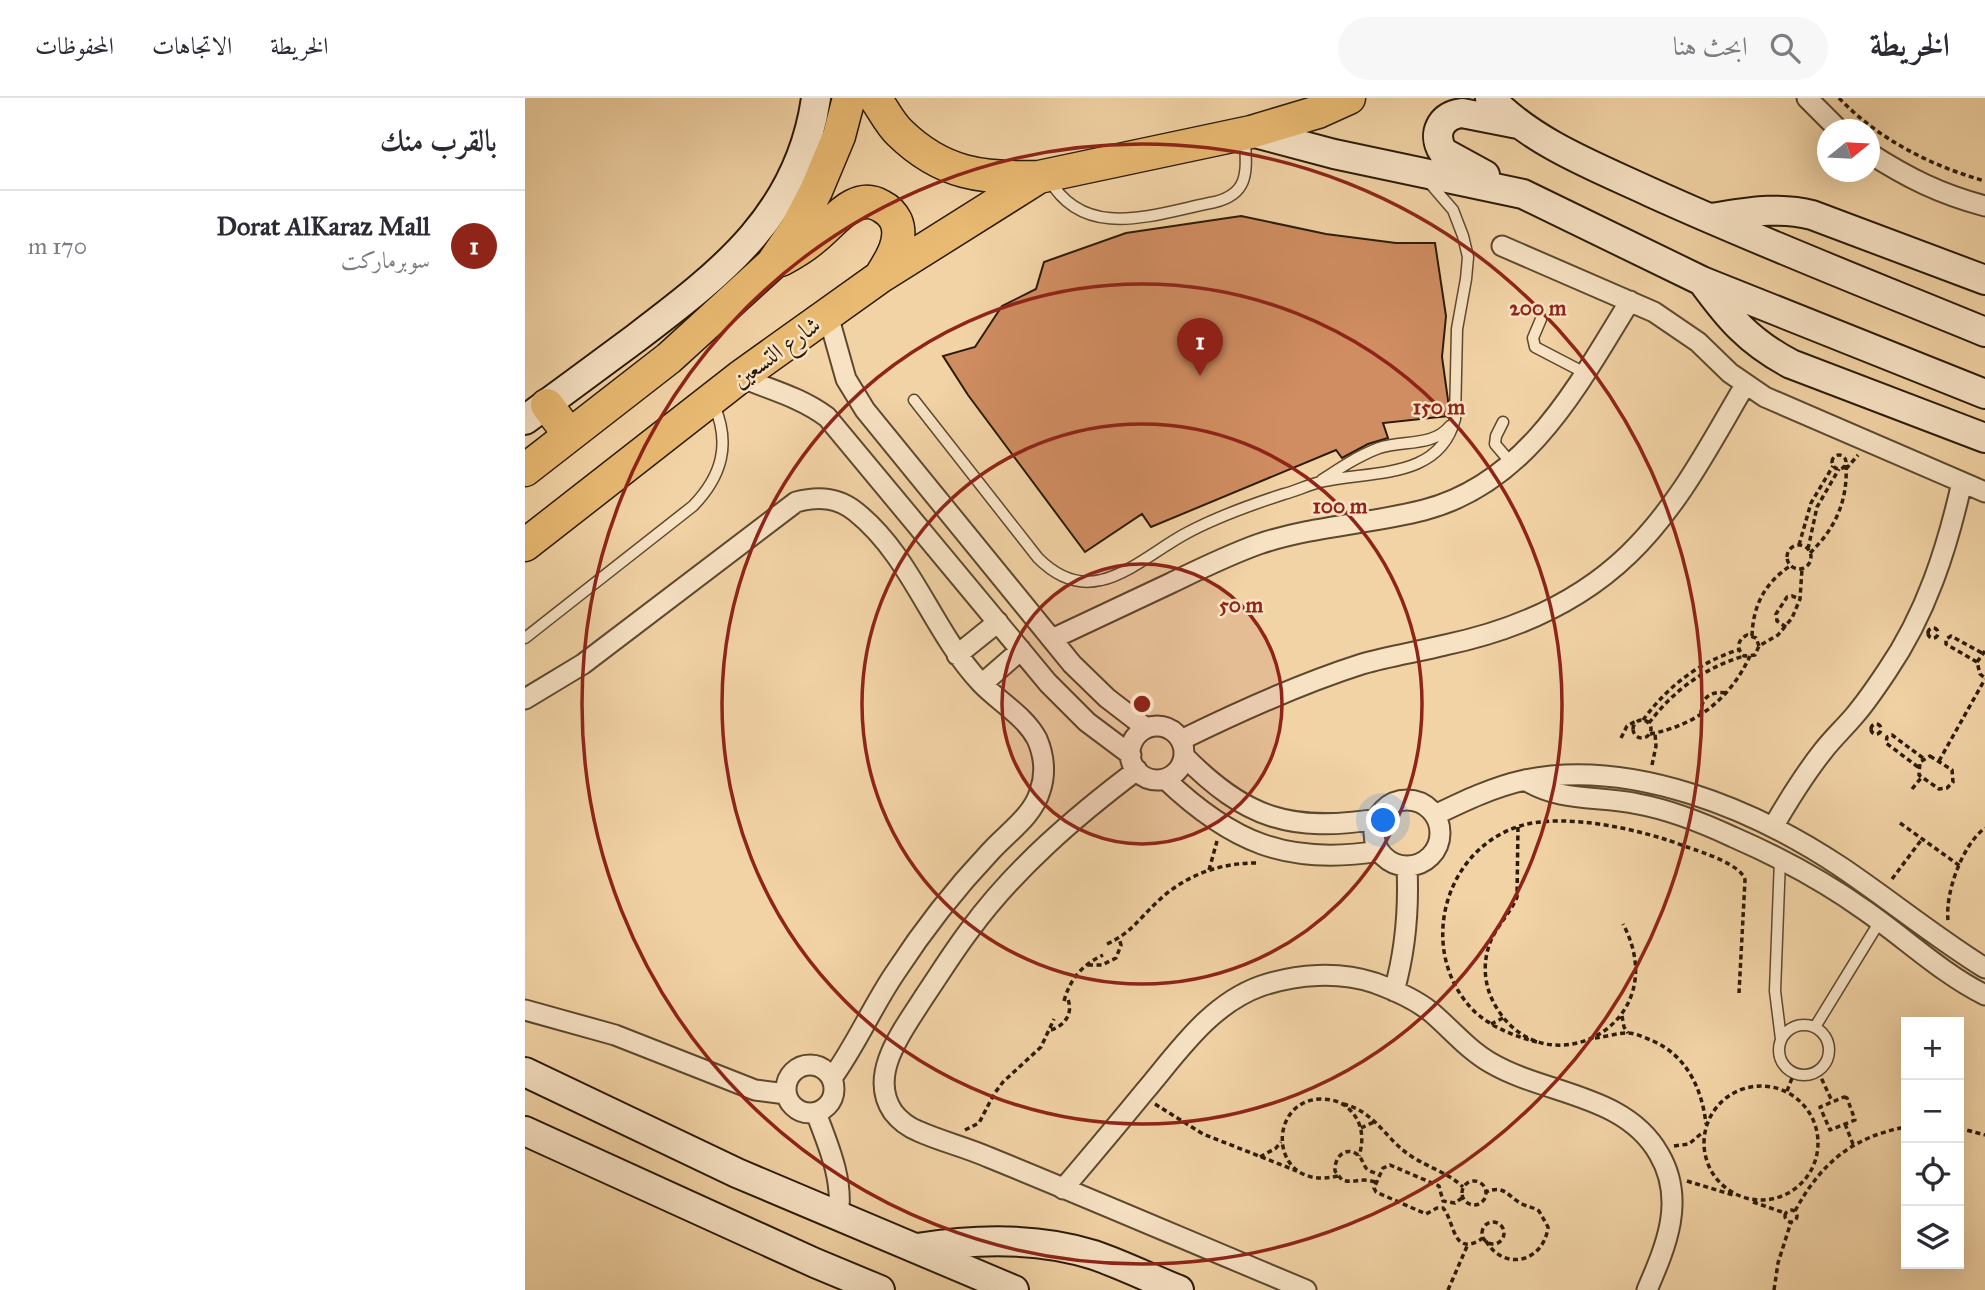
<!DOCTYPE html>
<html lang="ar">
<meta charset="utf-8">
<style>
:root{--surface:#fff;--page:#f7f7f7;--text:#2b2b33;--muted:#7c7c81;--line:#e1e1e2;--accent:#8f2418}
body{margin:0;font-family:"IM FELL Great Primer",Amiri,serif;background:var(--page);color:var(--text);direction:rtl}
.controls{position:absolute;right:21px;bottom:21px;display:grid;overflow:hidden;border-radius:0px;box-shadow:0 7px 28px #0002}
.controls button{width:63px;height:63px;display:grid;place-items:center;padding:0;border:0;border-bottom:2px solid var(--line);background:var(--surface);color:var(--text);font:35px sans-serif}
.compass{position:absolute;left:1292px;top:21px;width:63px;height:63px;border-radius:50%;background:var(--surface);box-shadow:0 7px 28px #0002;rotate:72deg}
.you{position:absolute;left:859px;top:723px;width:24px;height:24px;margin:-18px;border:5px solid #fff;border-radius:50%;background:#1a73e8;box-shadow:0 0 0 10px #1a73e833}
.badge{display:grid;place-items:center;width:46px;height:46px;border-radius:50%;background:var(--accent);color:#fff;font-size:23px;font-weight:700}
.pin{position:absolute;translate:-50% -58px;filter:drop-shadow(0 2px 4px #0008)}
.pin::after{content:'';position:absolute;top:37px;width:24px;height:21px;background:inherit;clip-path:polygon(0 0,100% 0,50% 100%)}
.list{margin:0;padding:0;list-style:none}
h2{display:flex;justify-content:space-between;align-items:center;height:91px;margin:0;padding:0 28px;font-size:30px}
h2 small{font-size:23px;font-weight:400;color:var(--muted)}
.list li{display:grid;grid-template-columns:46px 1fr auto;gap:21px;align-items:center;box-sizing:border-box;height:112px;padding:0 28px;border-top:2px solid var(--line)}
.list b{display:block;font-size:26px;white-space:nowrap}
.list p{margin:0;font-size:23px;white-space:nowrap;color:var(--muted)}
.list em{font-size:23px;font-style:normal;color:var(--muted)}
.icon{flex:none;width:38px;height:38px;fill:none;stroke:currentColor;stroke-width:2;stroke-linecap:round;stroke-linejoin:round}
.map{position:relative;flex:none;width:1460px;height:1192px;overflow:hidden;direction:ltr}
header{display:flex;align-items:center;gap:42px;box-sizing:border-box;height:98px;padding:0 35px;background:var(--surface);border-bottom:2px solid var(--line)}
header strong{font-size:33px}
nav{display:flex;gap:38px;margin-inline-start:auto;font-size:24px}
.search{width:490px;height:63px;background:var(--page);display:flex;align-items:center;gap:18px;box-sizing:border-box;padding:0 24px;border-radius:38px;color:var(--muted);font-size:26px}
main{display:flex}
aside{flex:1;background:var(--surface)}
.map>svg:first-child{display:block}
.building{fill:#d08d61;stroke:#2b1a06;stroke-width:2}
.lines{fill:none;stroke-linecap:round;stroke-linejoin:round}
.lane-casing{stroke:#5d482e;stroke-width:13}
.street-casing{stroke:#5d482e;stroke-width:23}
.secondary-casing{stroke:#2b1a06;stroke-width:32}
.primary-casing{stroke:#2b1a06;stroke-width:35}
.path{stroke:#2b1a06;stroke-width:3.5;stroke-dasharray:5 3.5;stroke-linecap:butt}
.lane{stroke:#f7e2c4;stroke-width:10}
.street{stroke:#f7e2c4;stroke-width:19}
.secondary{stroke:#f7e2c4;stroke-width:28}
.primary{stroke:#e9ba72;stroke-width:32}
.ring{fill:none;stroke:#8f2418;stroke-width:3.5}
.labels{text-anchor:middle;stroke-width:5;stroke-linejoin:round;paint-order:stroke}
.street-label{font-size:24px;fill:#2b1a06;stroke:#f7e2c4}
.centre{fill:#8f2418;stroke:#f7e2c4;stroke-width:3.5}
.ring-label{font-size:21px;text-anchor:middle;font-weight:bold;fill:#8f2418;stroke:#f7e2c4;stroke-width:5;stroke-linejoin:round;paint-order:stroke}
</style>
<header>
<strong>الخريطة</strong>
<div class="search"><svg class="icon" aria-label="search" viewBox="0 0 24 24"><circle cx="10" cy="10" r="6"/><path d="M15 15l6 6"/></svg>ابحث هنا</div>
<nav><a>الخريطة</a><a>الاتجاهات</a><a>المحفوظات</a></nav>
</header>
<main>
<div class="map">
<svg width="1460" height="1192" viewBox="0 0 1460 1192">
<rect width="100%" height="100%" fill="#f2d3a5"/>
<filter id="stains"><feTurbulence type="fractalNoise" baseFrequency=".00286" numOctaves="4"/><feColorMatrix values="0 0 0 0 .2 0 0 0 0 .09 0 0 0 0 .02 0 0 0 .5 -.17"/></filter>
<radialGradient id="worn" r=".72"><stop offset=".6" stop-color="#630" stop-opacity="0"/><stop offset="1" stop-color="#630" stop-opacity=".3"/></radialGradient>
<path class="building" d="M716,118L801,136L871,145H910L921,218L917,259L923,302V318L858,325L863,340L843,346L817,360L811,352L626,429L617,416L560,454L443,297L418,258L450,249L477,208L511,191L519,164L601,135Z"/>
<g class="lines">
<defs>
<path id="lane" d="M524,81C560,145 632,115 690,104C726,95 721,71 720,40
M1016,221L1008,240L1010,249L1060,275
M389,302L513,460C530,477 551,488 576,482C604,476 634,450 660,436C691,419 725,407 759,396C771,393 783,387 795,384C844,372 914,383 930,321L932,231L941,181L943,159L938,138L928,112L903,83
M978,324L971,338L970,346L987,366
M797,382C815,370 833,358 854,350C878,342 908,349 925,328
M0,540L168,408C197,378 206,346 189,307
M1255,761L1250,893L1256,941
M1254 952a25 25 0 1 1 50 0a25 25 0 1 1-50 0Z
M1290,929L1355,823"/>
<path id="street" d="M1282,0L1314,32
M1344,55C1383,80 1415,96 1460,108
M977,148L1129,214L1173,244L1205,275L1240,299L1460,394
M303,217L321,281L340,312L547,566L582,600L621,630
M215,279C246,292 275,299 302,319L523,585L562,624L606,657
M527,541C567,522 606,504 646,485C675,471 703,457 734,446C788,428 844,426 899,412C1003,385 1053,287 1105,203
M432,557L473,524
M457,586L496,552
M0,601L58,566L271,404C293,398 313,399 331,414C387,459 407,533 456,585C473,603 500,618 512,641C519,657 521,676 515,693C508,718 482,735 465,754C430,791 398,832 370,875C347,909 331,947 307,980
M605 655a27 27 0 1 1 54 0a27 27 0 1 1-54 0Z
M656,642C715,613 774,586 837,566C864,558 892,554 920,547C987,533 1053,505 1103,457C1154,408 1185,346 1220,287
M659,658C720,720 766,735 852,721
M612,672C551,718 489,771 444,833C428,854 414,877 399,899C379,931 342,976 368,1014C375,1023 383,1029 393,1033C415,1043 440,1049 463,1059C569,1102 675,1148 781,1192
M640,681C706,744 762,768 854,753
M1000,682C1038,705 1072,697 1113,706C1146,712 1178,725 1208,739C1254,759 1297,782 1338,811C1379,839 1416,875 1460,897
M849 735a33 33 0 1 1 66 0a33 33 0 1 1-66 0Z
M910,717C939,703 968,689 1000,682C1106,660 1229,711 1316,769C1365,802 1410,839 1460,870
M1248,729C1263,703 1279,677 1298,653C1308,640 1320,629 1330,617C1342,603 1352,588 1362,573C1401,516 1422,451 1437,384
M869,893C881,851 884,812 882,769
M0,912L90,937L230,992L261,996
M261 991a24 24 0 1 1 48 0a24 24 0 1 1-48 0Z
M291,1015C304,1049 319,1083 313,1119
M538,1091C566,1058 593,1026 620,993C653,954 685,906 736,888C772,876 813,873 850,885C869,892 890,901 906,914C926,931 943,952 966,965C1021,997 1100,996 1134,1056C1161,1102 1141,1148 1122,1192"/>
<path id="secondary" d="M965,0C1008,45 1069,68 1125,94C1235,144 1348,188 1460,234
M726,34L809,56L998,96L1177,183L1460,296
M960,77L918,54C907,36 915,18 937,15L993,26
M1185,120C1220,115 1252,108 1287,117L1460,182
M1177,183C1204,220 1224,244 1266,266L1460,340
M0,322C37,295 74,267 111,240C198,174 275,115 291,0
M0,974L212,1075L489,1192
M0,1033L290,1165L355,1192
M392,1150C449,1141 513,1139 569,1157C598,1167 626,1181 654,1192"/>
<path id="primary" d="M350,0C358,11 365,26 375,35C417,76 458,81 514,79L726,34L793,14L824,0
M256,162C267,156 279,149 288,141C307,127 329,92 356,108C362,111 368,117 371,123C379,142 365,163 355,179
M22,307L44,336
M0,372L144,260L247,166L271,131L291,93L314,38L324,0
M0,447L215,279L355,179L514,79"/>
</defs>
<use href="#lane" class="lane-casing"/>
<use href="#street" class="street-casing"/>
<use href="#secondary" class="secondary-casing"/>
<use href="#primary" class="primary-casing"/>
<path class="path" d="M1314,0C1353,41 1406,68 1460,83
M1307 364a7 7 0 1 1 14 0a7 7 0 1 1-14 0Z
M1321,371L1333,357
M1274,447L1286,405L1308,368
M1262 459a12 12 0 1 1 24 0a12 12 0 1 1-24 0Z
M1283,451L1292,409L1314,371
M1285,455C1310,431 1323,403 1321,367
M1261,529L1252,523L1251,516L1262,499L1267,498L1275,501
M1403 535a5 5 0 1 1 10 0a5 5 0 1 1-10 0Z
M1227,538C1228,507 1240,485 1265,468
M1234,548L1231,540L1222,537C1212,542 1211,551 1219,558L1230,557L1234,548L1253,537L1267,520L1275,501L1277,471
M1460,553L1452,564L1455,576L1460,580
M1452,564L1421,546V541L1426,538L1457,555
M1176,617C1175,600 1186,592 1202,595
M1108 631a9 9 0 1 1 18 0a9 9 0 1 1-18 0Z
M1118,622C1143,588 1173,565 1213,552
M1124,625C1149,592 1179,570 1219,558
M1346 631a5 5 0 1 1 10 0a5 5 0 1 1-10 0Z
M1125,636C1172,627 1205,601 1225,558
M1096,640L1102,628L1111,623
M1405,658L1427,672L1428,684L1422,690L1414,691L1394,677L1395,664Z
M1414,663L1460,581
M1127,667L1131,648L1130,635
M1393,669L1361,645L1362,639L1367,637L1398,660
M1387,691L1396,680
M1375,725L1435,768
M993,729L992,799C984,818 968,831 963,851C957,872 961,894 973,912C1023,991 1151,926 1098,826
M684,772L692,743
M1367,781L1397,741
M1423,822C1420,794 1438,746 1460,730
M582,846C606,835 613,822 632,804C659,778 693,765 731,765
M563,867H577L591,860L596,847L594,840
M539,903C545,881 557,867 578,857
M1097,918L1099,929L1103,935
M966,926L978,920
M526,932C541,927 549,914 542,899
M1070,940C1080,939 1092,935 1102,935C1111,935 1120,940 1128,943C1162,958 1177,991 1181,1026
M1012,944C989,938 968,930 950,914C891,856 917,752 995,728C1040,714 1119,732 1162,749C1177,754 1217,767 1220,782L1214,895
M1293,973L1307,1003
M1179 1045a57 57 0 1 1 114 0a57 57 0 1 1-114 0Z
M1262,993L1269,975
M1319,999L1322,1000L1330,1022L1305,1032L1295,1009Z
M630,1006L678,1036L772,1073
M818,1006C850,1013 861,1042 886,1058C904,1070 922,1074 938,1089
M1320,1026L1328,1046
M836,1030L851,1023
M1434,1030L1460,1037
M440,1032L454,1025L469,996L478,984L516,949L529,921
M1149,1048L1164,1046L1178,1034
M735,1059L751,1050L756,1044
M813,1078C744,1095 740,1002 796,1001C807,1001 818,1004 825,1012C838,1025 839,1042 834,1058
M937 1095a12 12 0 1 1 24 0a12 12 0 1 1-24 0Z
M1162,1083L1208,1097
M850,1084C836,1079 829,1086 817,1082L810,1073C809,1060 820,1047 833,1057C838,1061 838,1068 843,1072C844,1073 854,1076 854,1077
M937,1100L930,1105L918,1103L914,1088L865,1067L858,1070L849,1090L851,1094L901,1116L912,1110H918C930,1123 927,1161 958,1140
M1228,1104L1260,1115
M1260 1118a6 6 0 1 1 12 0a6 6 0 1 1-12 0Z
M1270,1113C1296,1065 1327,1039 1381,1029
M957 1135a11 11 0 1 1 22 0a11 11 0 1 1-22 0Z
M961,1143C979,1174 1019,1164 1023,1129L1014,1113C1008,1109 1003,1109 997,1106C983,1099 980,1086 961,1094
M923,1192L943,1146
M1249,1192L1253,1165L1266,1124"/>
<use href="#lane" class="lane"/>
<use href="#street" class="street"/>
<use href="#secondary" class="secondary"/>
<use href="#primary" class="primary"/>
</g>
<circle cx="617" cy="606" r="140" fill="#8f2418" fill-opacity=".12"/>
<g class="ring">
<circle cx="617" cy="606" r="140"/>
<circle cx="617" cy="606" r="280"/>
<circle cx="617" cy="606" r="420"/>
<circle cx="617" cy="606" r="560"/>
</g>
<g class="labels">
<g class="street-label">
<text transform="translate(251 254) rotate(-36)" y="8">شارع التسعين</text>
</g>
</g>
<circle cx="617" cy="606" r="10" class="centre"/>
<g class="ring-label">
<text x="1013" y="217">200 m</text>
<text x="914" y="316">150 m</text>
<text x="815" y="415">100 m</text>
<text x="716" y="514">50 m</text>
</g>
<rect width="100%" height="100%" filter="url(#stains)"/>
<rect width="100%" height="100%" fill="url(#worn)"/>
</svg>
<div class="controls">
<button>+</button>
<button>−</button>
<button><svg class="icon" aria-label="locate" viewBox="0 0 24 24"><circle cx="12" cy="12" r="6"/><path d="M12 2v4M12 18v4M2 12h4M18 12h4"/></svg></button>
<button><svg class="icon" aria-label="layers" viewBox="0 0 24 24"><path d="M12 4l9 5-9 5-9-5zM3 14l9 5 9-5"/></svg></button>
</div>
<svg class="compass" viewBox="-18 -18 36 36"><path d="M0-13l5 13h-10z" fill="#e53935"/><path d="M0 13l5-13h-10z" fill="#7c7c81"/></svg>
<div class="you"></div>
<div class="pin badge" style="left:675px;top:278px">1</div>
</div>
<aside>
<h2>بالقرب منك<small></small></h2>
<ul class="list">
<li><span class="badge">1</span><div><b>Dorat AlKaraz Mall</b><p>سوبرماركت</p></div><em>170 m</em></li>
</ul>
</aside>
</main>
